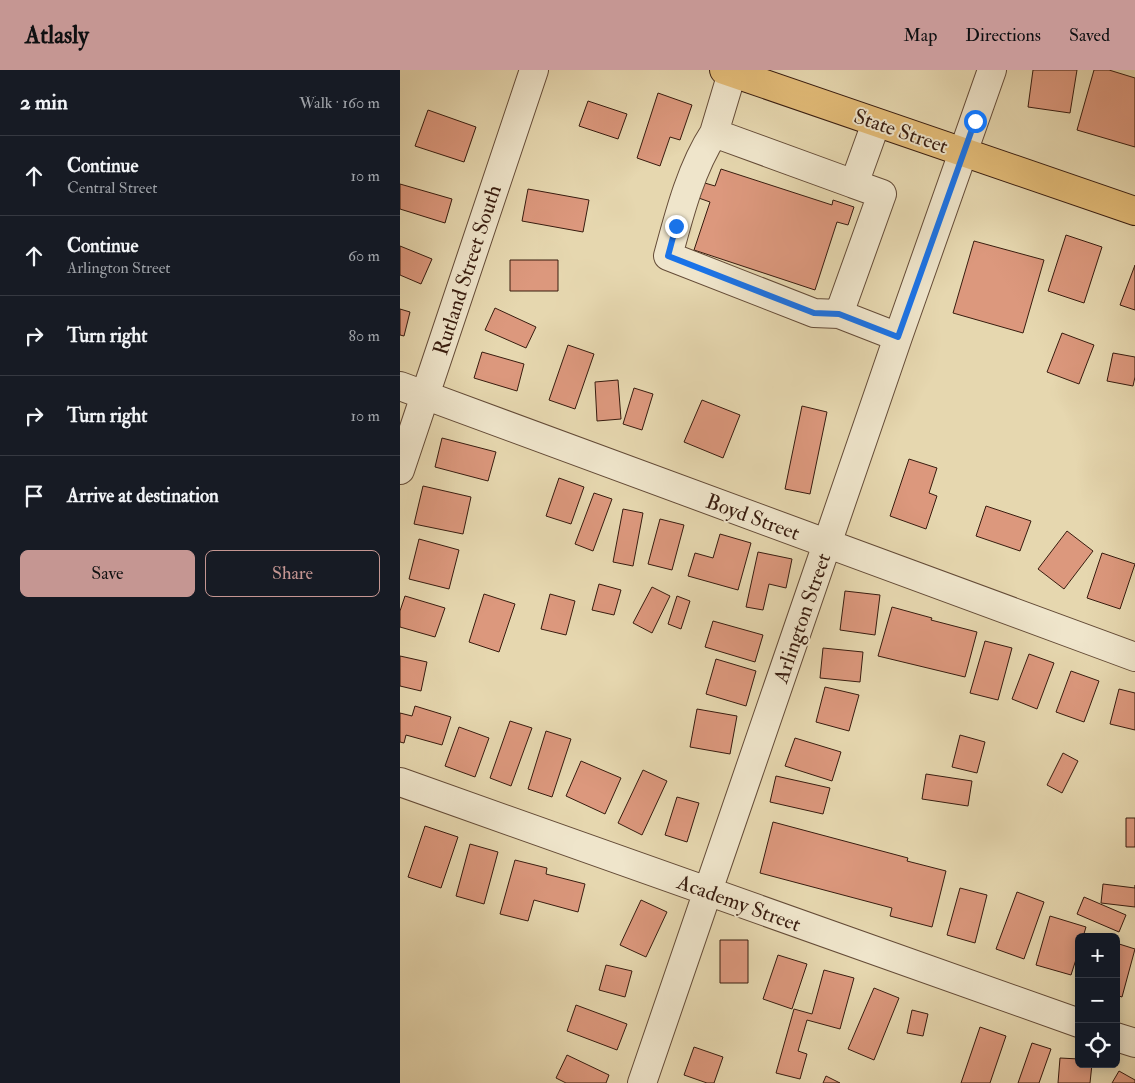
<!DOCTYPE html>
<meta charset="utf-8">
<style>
:root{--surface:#171b24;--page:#20242c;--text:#f1f3f6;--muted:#9ea1a6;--line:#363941;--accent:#c59692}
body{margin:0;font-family:"IM FELL Double Pica",serif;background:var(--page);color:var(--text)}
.controls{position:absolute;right:15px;bottom:15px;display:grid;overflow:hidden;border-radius:8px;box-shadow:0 2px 12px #0003}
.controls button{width:45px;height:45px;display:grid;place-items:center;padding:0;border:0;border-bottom:1px solid var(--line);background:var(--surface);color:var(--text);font:25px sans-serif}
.stop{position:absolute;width:15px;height:15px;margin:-11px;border:4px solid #1a73e8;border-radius:50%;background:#fff}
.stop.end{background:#1a73e8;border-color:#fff;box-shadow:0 1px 5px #0008}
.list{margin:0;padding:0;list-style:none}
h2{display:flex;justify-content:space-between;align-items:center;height:65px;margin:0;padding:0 20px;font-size:21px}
h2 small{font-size:16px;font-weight:400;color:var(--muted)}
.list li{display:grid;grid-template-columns:32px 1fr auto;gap:15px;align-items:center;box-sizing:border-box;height:80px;padding:0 20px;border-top:1px solid var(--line)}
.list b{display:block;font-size:19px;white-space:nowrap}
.list p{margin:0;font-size:16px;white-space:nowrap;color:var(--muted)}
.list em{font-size:16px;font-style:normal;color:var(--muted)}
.actions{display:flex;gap:10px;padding:15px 20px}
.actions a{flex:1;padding:11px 0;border:1px solid var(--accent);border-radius:8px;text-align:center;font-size:18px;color:var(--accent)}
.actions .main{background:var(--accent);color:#111}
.icon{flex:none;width:28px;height:28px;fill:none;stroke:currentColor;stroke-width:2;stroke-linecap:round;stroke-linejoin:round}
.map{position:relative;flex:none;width:735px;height:1013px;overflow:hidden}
header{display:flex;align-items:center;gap:30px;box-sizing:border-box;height:70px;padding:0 25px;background:var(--accent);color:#111}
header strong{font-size:24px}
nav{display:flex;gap:28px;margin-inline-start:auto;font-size:18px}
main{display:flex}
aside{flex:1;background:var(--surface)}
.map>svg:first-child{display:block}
.building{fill:#dc987d;stroke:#381c0f}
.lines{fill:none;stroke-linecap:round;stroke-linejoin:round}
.minor-casing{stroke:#644b37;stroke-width:30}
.highway-casing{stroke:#381c0f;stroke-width:30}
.minor{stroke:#efe5cb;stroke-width:28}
.highway{stroke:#e3bc78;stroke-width:28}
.route{stroke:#1a73e8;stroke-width:6}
.labels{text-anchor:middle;stroke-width:4;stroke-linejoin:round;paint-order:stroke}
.street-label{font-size:21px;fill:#381c0f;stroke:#efe5cb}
</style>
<header>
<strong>Atlasly</strong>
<nav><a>Map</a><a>Directions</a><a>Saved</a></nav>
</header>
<main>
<aside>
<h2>2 min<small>Walk · 160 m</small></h2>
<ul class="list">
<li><svg class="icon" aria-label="ahead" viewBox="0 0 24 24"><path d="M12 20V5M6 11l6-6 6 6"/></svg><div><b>Continue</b><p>Central Street</p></div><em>10 m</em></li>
<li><svg class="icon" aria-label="ahead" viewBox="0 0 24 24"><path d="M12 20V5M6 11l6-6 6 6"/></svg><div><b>Continue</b><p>Arlington Street</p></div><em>60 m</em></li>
<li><svg class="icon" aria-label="right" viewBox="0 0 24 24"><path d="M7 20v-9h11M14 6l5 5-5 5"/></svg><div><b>Turn right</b></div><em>80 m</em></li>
<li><svg class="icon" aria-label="right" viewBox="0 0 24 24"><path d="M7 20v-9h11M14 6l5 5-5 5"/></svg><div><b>Turn right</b></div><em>10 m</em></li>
<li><svg class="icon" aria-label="arrive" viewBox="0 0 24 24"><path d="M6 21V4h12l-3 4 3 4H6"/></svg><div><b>Arrive at destination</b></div></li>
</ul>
<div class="actions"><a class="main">Save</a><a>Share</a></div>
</aside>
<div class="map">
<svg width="735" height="1013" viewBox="0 0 735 1013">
<rect width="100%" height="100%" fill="#e6d7af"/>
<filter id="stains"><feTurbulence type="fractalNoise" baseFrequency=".004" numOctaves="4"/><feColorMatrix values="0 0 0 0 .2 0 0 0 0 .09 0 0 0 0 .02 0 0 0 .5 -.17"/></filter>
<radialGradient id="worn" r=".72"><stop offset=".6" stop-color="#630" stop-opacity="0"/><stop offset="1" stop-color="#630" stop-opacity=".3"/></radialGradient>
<path class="building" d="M633,0H677L670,43L628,37Z
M694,0H709L735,8V77L677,60Z
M258,23L292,35L280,70L270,67L260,96L237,88Z
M188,31L227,44L218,69L179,56Z
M28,40L76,57L64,92L15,76Z
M321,99L432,135L433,130L454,137L448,155L437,152L415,220L294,180L310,132L293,126L298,111L315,116Z
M0,114L52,129L45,153L0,139Z
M128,119L189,130L183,162L122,151Z
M666,165L702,177L684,233L648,221Z
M574,171L644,190L623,263L553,243Z
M0,176L32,189L21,214L0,205Z
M110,190H158V221H110Z
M735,195V240L720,235Z
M95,238L136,257L126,278L85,260Z
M0,239L10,242L4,266L0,265Z
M662,263L694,275L679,314L647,302Z
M168,275L194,284L175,339L149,330Z
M82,282L124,294L117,321L74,308Z
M713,283L735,287V307L733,316L707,311Z
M218,310L221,349L197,351L195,312Z
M234,318L253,324L242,360L223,354Z
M302,330L340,345L323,388L284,372Z
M402,336L427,342L410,424L385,419Z
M42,368L96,382L88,411L35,397Z
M509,389L537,398L529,423L537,426L526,459L490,446Z
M159,408L184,417L171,454L146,446Z
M23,416L71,427L63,464L14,454Z
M194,423L212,429L193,481L175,474Z
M586,436L631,451L620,481L576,466Z
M223,439L243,443L233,496L213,492Z
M260,449L284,455L272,500L248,494Z
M667,461L693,481L664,519L638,499Z
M320,464L351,473L338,520L288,506L295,483L313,488Z
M19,469L59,480L49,519L9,509Z
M358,482L392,489L386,518L369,514L363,540L346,537Z
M702,483L735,494L720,539L687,528Z
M199,514L221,520L214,545L192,540Z
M252,517L270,526L252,563L233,553Z
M445,521L480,525L475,565L440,560Z
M84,524L115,534L99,582L69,572Z
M150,524L175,531L166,565L141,559Z
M5,526L45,538L35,567L0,557V541Z
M277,526L290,531L281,559L268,554Z
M492,537L532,548L531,550L577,562L565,607L478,586Z
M313,551L363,565L355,592L305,577Z
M585,571L612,578L598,630L570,623Z
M423,578L463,582L460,612L420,608Z
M629,584L654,593L637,639L612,629Z
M0,586L27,592L21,621L0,616Z
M316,589L356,601L346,636L306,624Z
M671,601L699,611L684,652L656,642Z
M425,617L459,625L449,661L416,652Z
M719,619L735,623V660L710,654Z
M15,636L51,647L42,675L6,665L4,673L0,672V643L12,646Z
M297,639L337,646L330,684L290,677Z
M110,651L132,658L111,716L90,708Z
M59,657L89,668L75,707L45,696Z
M146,661L171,669L152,727L128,719Z
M560,665L585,672L577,703L552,697Z
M395,668L441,682L432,711L385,696Z
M663,683L678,691L662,723L647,715Z
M181,691L221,708L205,744L166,726Z
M243,700L267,711L242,765L218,753Z
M526,704L572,711L568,736L522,729Z
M376,706L430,718L423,744L370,732Z
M277,727L299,733L287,772L265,765Z
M726,748H735V777H726Z
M373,752L508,788L507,791L546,801L532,857L490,846L492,838L360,803Z
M25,756L58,767L41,818L8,807Z
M70,774L98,782L84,834L56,826Z
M115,790L147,798L146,804L185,814L178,842L134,830L128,851L100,844Z
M703,814L735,818V815V837L701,833Z
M560,818L587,825L575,873L547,865Z
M617,822L644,832L624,889L596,879Z
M684,827L726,845L719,862L677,844Z
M241,830L267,842L246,887L220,875Z
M650,846L686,857L683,867H679V880L671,905L636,895Z
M320,870H348V913H320Z
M716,873L735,879L722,927L716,925Z
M378,885L407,894L392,939L363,929Z
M206,895L232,901L225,927L199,920Z
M424,900L454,908L440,959L407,950L398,981L407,984L400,1009L376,1003L394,939L412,944Z
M474,918L499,928L474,990L448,979Z
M176,935L227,954L217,980L167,961Z
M512,940L528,944L523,966L507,963Z
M580,957L606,966L590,1013H561Z
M632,973L651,979L639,1013H618Z
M294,977L323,987L314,1013H307L284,1005Z
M167,985L209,1005L206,1013H166L156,1008Z
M660,988L679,989V994H692L690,1013H658Z
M719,1001L735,1010V1013H712Z
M426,1006L440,1013H423Z"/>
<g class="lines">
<defs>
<path id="minor" d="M332,3L314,63L454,114L476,53
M314,63C291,98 279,145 268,186L414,243L439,244
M454,114L482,124L439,244L498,267
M0,316L735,587
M0,400L134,0
M0,712L679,953
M716,967L735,973
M242,1013L498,267L592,0"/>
<path id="highway" d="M324,0L735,141"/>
</defs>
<use href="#minor" class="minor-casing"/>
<use href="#highway" class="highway-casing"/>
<use href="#minor" class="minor"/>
<use href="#highway" class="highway"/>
</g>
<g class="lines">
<path class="route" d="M276,156L268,186L414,243L439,244L498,267L575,51"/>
</g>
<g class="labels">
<g class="street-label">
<text transform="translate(501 61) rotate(19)" y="7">State Street</text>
<text transform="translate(67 200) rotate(-72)" y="7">Rutland Street South</text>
<text transform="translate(353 447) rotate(20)" y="7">Boyd Street</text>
<text transform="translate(402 548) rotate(-71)" y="7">Arlington Street</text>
<text transform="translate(339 833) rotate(20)" y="7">Academy Street</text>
</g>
</g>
<rect width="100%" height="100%" filter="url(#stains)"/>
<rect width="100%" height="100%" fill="url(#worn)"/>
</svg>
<div class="controls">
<button>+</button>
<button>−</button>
<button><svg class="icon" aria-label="locate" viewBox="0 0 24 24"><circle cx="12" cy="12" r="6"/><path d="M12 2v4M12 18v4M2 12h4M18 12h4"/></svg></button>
</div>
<div class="stop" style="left:575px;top:51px"></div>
<div class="stop end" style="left:276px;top:156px"></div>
</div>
</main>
